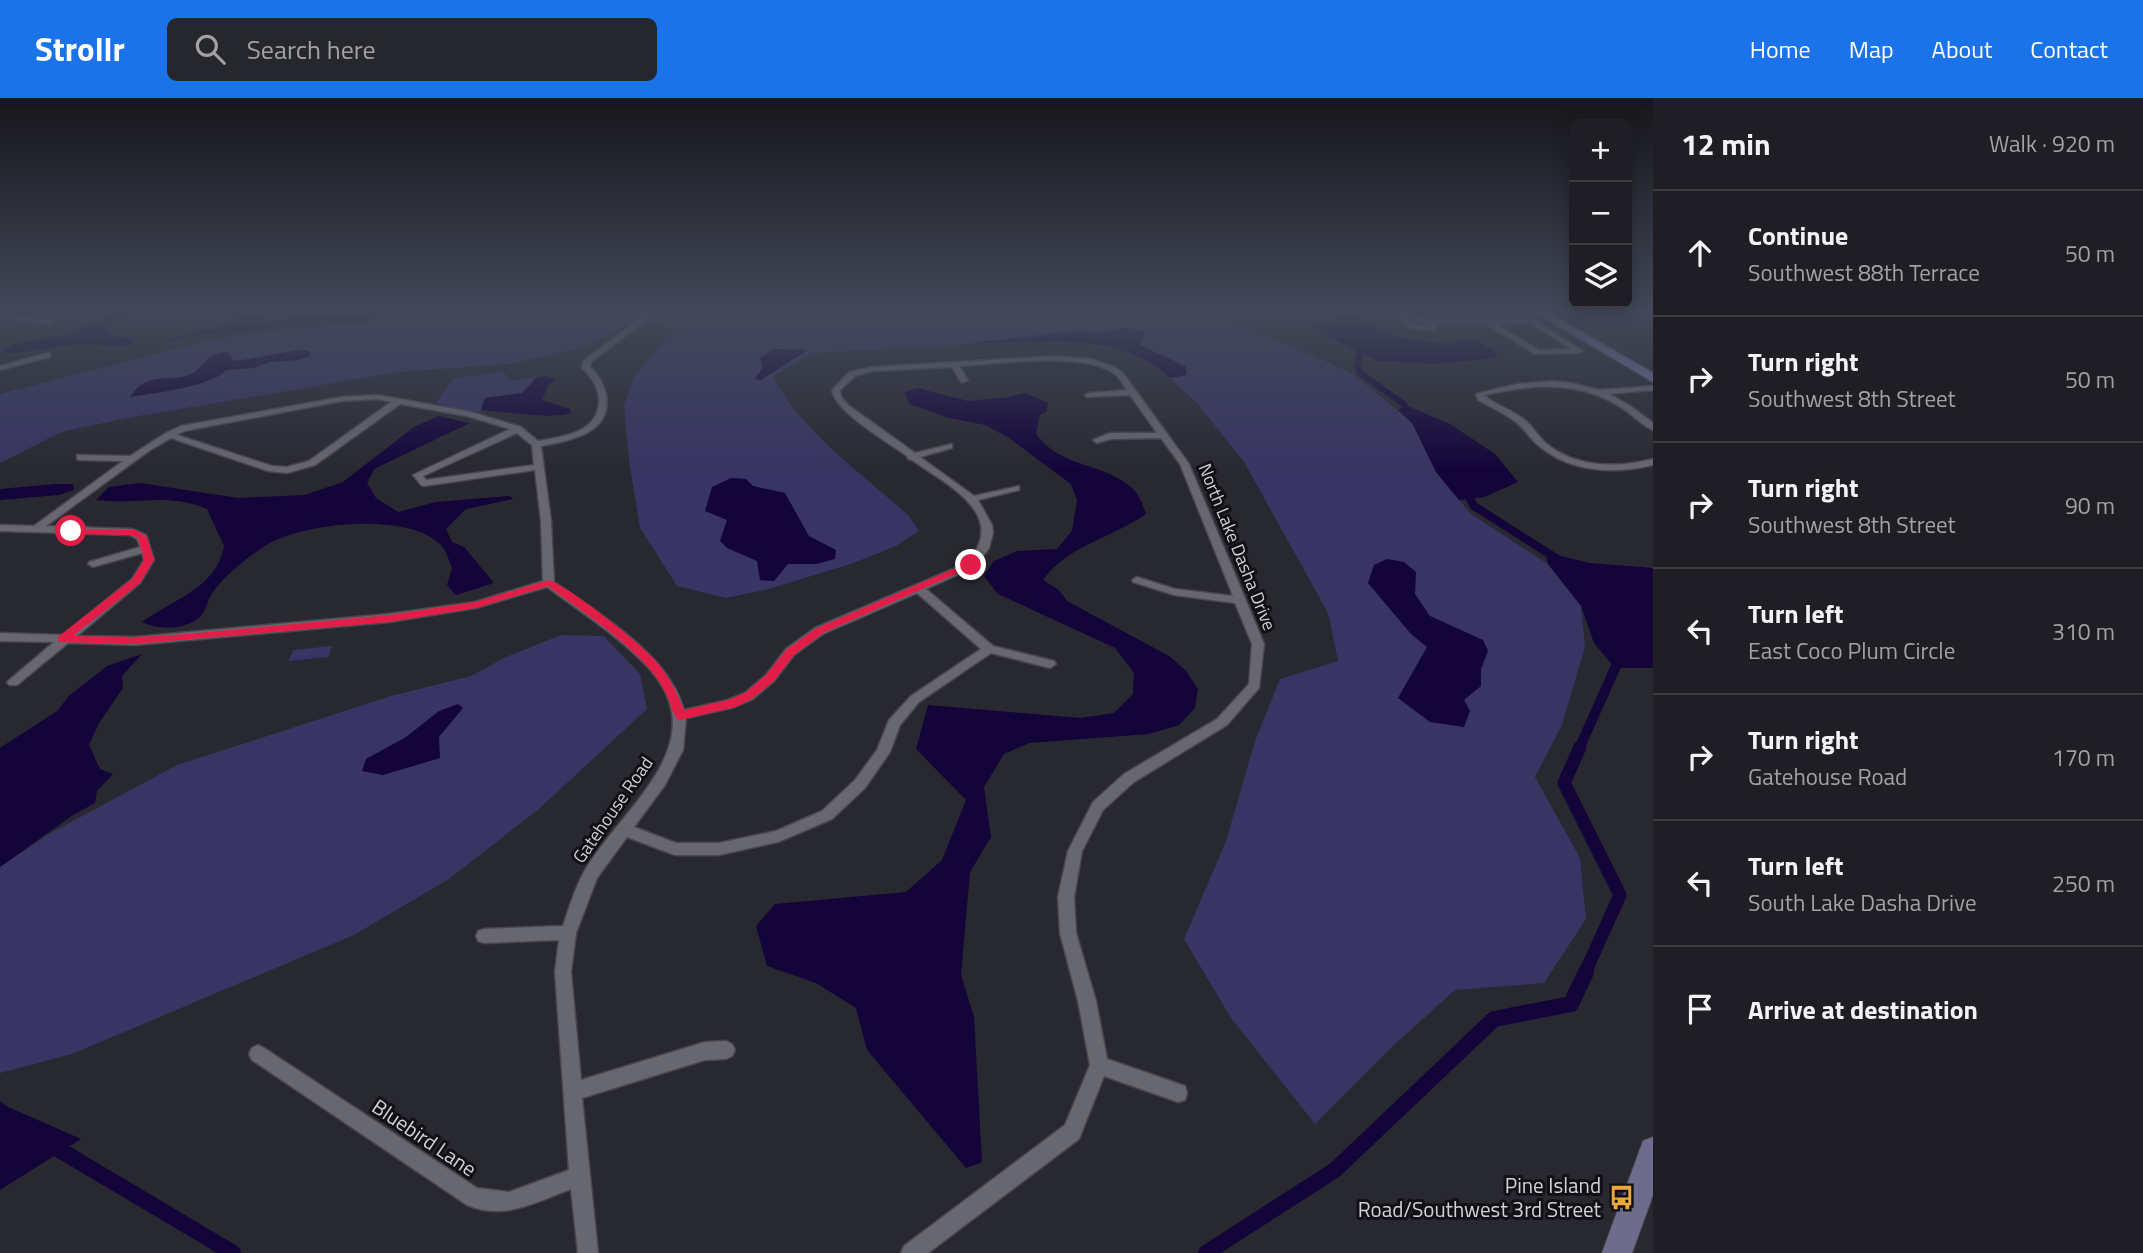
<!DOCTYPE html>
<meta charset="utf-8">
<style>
:root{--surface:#1e1e24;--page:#26272c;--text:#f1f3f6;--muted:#a1a2a6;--line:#3c3c41;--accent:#1a73e8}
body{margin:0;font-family:"Titillium Web",sans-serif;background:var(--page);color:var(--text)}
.controls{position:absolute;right:21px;top:21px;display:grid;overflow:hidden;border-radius:10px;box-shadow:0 4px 18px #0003}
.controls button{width:63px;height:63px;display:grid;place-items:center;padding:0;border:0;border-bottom:2px solid var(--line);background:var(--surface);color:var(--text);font:35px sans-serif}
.stop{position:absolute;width:21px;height:21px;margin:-16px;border:5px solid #e11d48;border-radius:50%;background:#fff}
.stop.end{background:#e11d48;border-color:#fff;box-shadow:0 2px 7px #0008}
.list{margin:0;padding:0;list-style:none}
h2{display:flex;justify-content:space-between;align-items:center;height:91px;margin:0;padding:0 28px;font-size:30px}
h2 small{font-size:23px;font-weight:400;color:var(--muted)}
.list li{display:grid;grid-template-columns:46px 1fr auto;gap:21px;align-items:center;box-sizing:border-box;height:126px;padding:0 28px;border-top:2px solid var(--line)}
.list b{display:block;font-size:26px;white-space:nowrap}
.list p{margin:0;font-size:23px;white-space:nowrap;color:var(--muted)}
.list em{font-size:23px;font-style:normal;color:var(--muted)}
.icon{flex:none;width:38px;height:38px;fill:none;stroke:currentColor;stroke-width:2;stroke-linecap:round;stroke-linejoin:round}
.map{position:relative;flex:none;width:1653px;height:1155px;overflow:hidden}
header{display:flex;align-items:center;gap:42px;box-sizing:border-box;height:98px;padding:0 35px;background:var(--accent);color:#fff}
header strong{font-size:33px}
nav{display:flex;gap:38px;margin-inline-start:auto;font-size:24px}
.search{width:490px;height:63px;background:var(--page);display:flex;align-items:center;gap:18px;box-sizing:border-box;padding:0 24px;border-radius:10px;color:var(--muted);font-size:26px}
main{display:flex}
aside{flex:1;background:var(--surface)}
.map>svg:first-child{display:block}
.green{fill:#383463}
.water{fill:#13043a}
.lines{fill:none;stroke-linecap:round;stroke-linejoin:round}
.canal-far4{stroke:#13043a;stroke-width:6}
.canal-far3{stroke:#13043a;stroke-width:8}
.canal-far2{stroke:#13043a;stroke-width:10}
.canal-far1{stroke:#13043a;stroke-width:13}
.canal{stroke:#13043a;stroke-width:16}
.minor-casing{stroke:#47464d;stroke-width:3}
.secondary-casing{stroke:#47464d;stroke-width:2}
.primary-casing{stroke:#47464d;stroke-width:3}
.minor{fill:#676771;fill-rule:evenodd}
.secondary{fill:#6e6c8c;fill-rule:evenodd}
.primary{fill:#7672a6;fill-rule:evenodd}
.route{fill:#e11d48}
.labels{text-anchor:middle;stroke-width:6;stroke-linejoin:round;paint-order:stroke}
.street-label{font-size:18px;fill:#d1d1d6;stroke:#111115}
.near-street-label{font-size:21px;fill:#d1d1d6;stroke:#111115}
.near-poi-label{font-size:21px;fill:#d1d1d6;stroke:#111115;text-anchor:end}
</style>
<header>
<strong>Strollr</strong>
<div class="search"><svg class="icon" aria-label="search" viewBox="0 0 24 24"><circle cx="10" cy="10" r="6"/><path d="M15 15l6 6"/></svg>Search here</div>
<nav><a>Home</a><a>Map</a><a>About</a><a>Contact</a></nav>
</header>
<main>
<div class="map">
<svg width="1653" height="1155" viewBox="0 0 1653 1155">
<rect width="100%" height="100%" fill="#282830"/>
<path class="green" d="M382,213H1209L1350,274L1412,324L1436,374L1471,416L1548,466L1581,508L1585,549L1562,627L1535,679L1580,760L1586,821L1544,885L1455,892L1394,947L1315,1026L1231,920L1184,841L1226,743L1255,643L1280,581L1338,563L1328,515L1244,364L1197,305L1163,274L1128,253L1079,245L1033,242L813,255L773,278C800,333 864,377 909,418L919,433L896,448L851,466L765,492L726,500L677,488L640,430L629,363L624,307L634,279L675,230L632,224L581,250L509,266L399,274L132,319L61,334L0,365V296L210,242L292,231L366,226L384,217Z
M1572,213H1653V219L1589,222Z
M502,273L511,282L537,279L523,295L485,300L481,312L476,316L443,309L444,307L436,305L453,281Z
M561,537L604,538L640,576L647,611L539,711L449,781L354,837L72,956L0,975V769L47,737L177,667L391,598L471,578L506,559Z
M332,548L328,559L288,563L293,552Z"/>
<path class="water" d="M98,213H135L106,229L115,239L130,240L132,246C111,252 103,245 83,246C57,247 32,255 6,255L3,252L15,246L70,236L105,218Z
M212,213H250L253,218C282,225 310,215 338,213C351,212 364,213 378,213L380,215L362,225L289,227L237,235L202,236L169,243V241L238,224L231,215Z
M1339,213H1357C1378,241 1419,244 1452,246C1470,234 1482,246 1498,255L1494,260L1437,266L1378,263L1317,233L1313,228L1333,220Z
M1126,229L1145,234L1140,247L1185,268L1187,277L1170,280C1116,230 1038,247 971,245L1073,233L1105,234Z
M774,251L808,252L761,282L755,281L763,269L760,260Z
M297,252L309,253L311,258L298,262L269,264L253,270L226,272C211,289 154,295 130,299C147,272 172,285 191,276C207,268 206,254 228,254L232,261L237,263Z
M545,278L556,282L549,286L542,302L570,311L571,315C556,322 499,313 481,312L485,300L522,295L537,279Z
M917,290L968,303L1004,300L1025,295L1048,305L1046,314L1040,317L1036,336C1061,371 1106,364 1134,392C1140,398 1143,408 1146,416C1112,440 1068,447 1043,482L1059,492L1067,503L1169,558L1186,573L1198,591L1195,610L1179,627L1149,636L1029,645L1004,656L984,689L991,739L970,774L961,877L974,919L982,1064L966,1070L867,952L856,910L816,885L767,868L756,828L775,806L906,794L942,762L966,702L916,651L928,607L1080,620L1114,615L1133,596L1134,575L1115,550L998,496L984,478L994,463L1017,453L1057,451L1072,433L1077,402L1071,386L1009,340L985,327L949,320L910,306L904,295Z
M1405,307L1450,326L1495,356L1518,384L1484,399L1459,402L1436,374L1412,325L1398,312Z
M438,318L470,325L374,371L367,385L376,400L398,414L436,404L509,398L513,401L466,411L446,431L452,444L464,449L494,485L456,497L447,487L452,470C449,463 446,451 440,446C407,414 302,424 265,448C248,459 225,477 213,494C207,502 206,515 198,521C181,532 159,532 142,524C172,502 217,490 224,448L207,411C168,394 136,407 96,402L109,389L140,385L238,400L304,397L343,384L414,329Z
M731,380L746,381L753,388L785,395L809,438L836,452L835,461L816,466H788L774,483L760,482L757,463L727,450L720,443L727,422L705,413L712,389Z
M55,386H73L74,392L59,397L0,402V391Z
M1545,454L1590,465L1653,470V570H1615L1594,545L1581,508L1548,466Z
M1387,461L1404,464L1416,474L1415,496L1430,518L1483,542L1488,553L1481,571V588L1464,602L1470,613L1464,629L1430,624L1398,600L1427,549L1411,536L1368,485L1374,467Z
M142,556L122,578L123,590L99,625L89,647L100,671L113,676L97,693L95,705L73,717L0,769V650L57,613L70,597L107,568Z
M458,606L463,610L439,639L440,660L383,677L362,673L366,661L406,639L439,613Z
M0,1003L6,1008L81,1041L0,1092Z"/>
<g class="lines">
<path class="canal-far4" d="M1360,253L1357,267L1360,275L1405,307"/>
<path class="canal-far3" d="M1470,401L1474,408L1556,460"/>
<path class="canal-far2" d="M1579,651L1620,559"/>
<path class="canal-far1" d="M1580,649L1564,685L1620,797L1585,875"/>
<path class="canal" d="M53,1048L233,1155
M1206,1155L1335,1072L1494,921L1571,906L1586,874"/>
<defs>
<path id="minor" d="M182,213H188L181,221L178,219Z
M640,213H646L647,222L591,264L590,269C599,277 604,286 606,297C613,336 568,343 541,348L551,423L554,484C592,511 650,546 673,587C678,594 681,603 684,612L728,602L745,595L766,577L786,551L815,530L967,465C1010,416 947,387 912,362L908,361L907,358C888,344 835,314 832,292L849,274L872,269L1057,258L1092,261L1114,269L1123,275L1189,366L1264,546L1259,590L1227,627L1134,684L1103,712L1082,753L1074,799L1076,835L1096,903L1107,961L1185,988L1187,995L1185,1002L1178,1004L1104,978L1079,1041L928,1155H901L904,1148L1065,1027L1090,967L1078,903L1060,835L1058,799L1068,753L1093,704L1124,676L1217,621L1249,586L1252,546L1235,505L1174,497L1133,484L1132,482L1137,479L1175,491L1233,498L1180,366L1161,340L1111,341L1097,345L1093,342L1110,335H1157L1130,297L1086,299L1085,297L1089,295L1127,292C1124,288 1121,282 1117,278C1089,252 996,266 959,268L968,282L964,284H961L952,269L872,273L855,278L840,292L841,299L848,307L915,355L952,346V350L920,359L974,398L1019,388V392L978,402L992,427L993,435L989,450L975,469L926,491L993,548L1054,563L1056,566L1050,570L991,555L919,604L900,627L890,654L865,690L832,721L778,744L719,757H675L627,739L597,780L576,835L571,874L581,982L705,944L726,943L732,946L735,952L732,958L726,961L705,962L582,1000L598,1155H578L571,1091C536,1104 504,1123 467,1107L252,962L249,956L252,950L258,947L264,950L477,1090L509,1094L569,1072L555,874L559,842L484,845L478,843L476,838L478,833L484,831L563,828C569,810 575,790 584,774C621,709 722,643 644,565C615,536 580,513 547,489L476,510L389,524L135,547L68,545L17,587H9L7,584L54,544L0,543V535L63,537L132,481L144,462L142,455L93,469L88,466L89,464L140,449L137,441L130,437L0,433V427L34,428L123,363L80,362L77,361V357L130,358L166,335L181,328L342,299L378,297L471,314L521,329L538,343C561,339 598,335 599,304C599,289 592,280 582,270L583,263L641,220ZM378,301L391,304L309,363L287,369L272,368L177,337L184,333L342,303ZM400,306L467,318L510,331L413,377L421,387L424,388L535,372L541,423L543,483L475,504L389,516L135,539L77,538L140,485L154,462L146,437L132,431L46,428L150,352L171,340L268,373L287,375L315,367ZM517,335L532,347L534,367L426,382L423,378ZM917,495L981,551L911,598L889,622L877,652L855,682L822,713L776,733L719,745H676L634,729L665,687L683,652L686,620L731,610L753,601L774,583L794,557L823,536Z
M1398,213L1410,214L1433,222H1478L1464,213H1471L1488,222H1534L1583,253L1579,255L1535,256L1486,226H1437V230L1433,232L1409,230L1395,215ZM1403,217L1429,226V228L1411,226ZM1531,225L1571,251L1539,252L1495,226Z
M6,217L51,222L54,224L51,226L4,220V218Z
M47,255H50V259L0,272V268Z
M1553,283L1571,285L1599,292L1653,288V292L1609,296L1629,307L1653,325V332C1640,326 1630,314 1617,307C1575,282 1530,287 1484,297C1496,308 1514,312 1526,323C1534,330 1539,340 1548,347C1578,370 1618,370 1653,361V367C1617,376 1574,375 1543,351C1532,344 1526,332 1516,324C1504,315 1491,309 1478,302L1476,296L1517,286Z"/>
<path id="secondary" d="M1653,1039V1097L1632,1155H1602L1643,1043Z"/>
<path id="primary" d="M1533,213H1545L1653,275V284Z"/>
</defs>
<use href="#minor" class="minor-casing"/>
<use href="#secondary" class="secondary-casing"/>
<use href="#primary" class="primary-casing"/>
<use href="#minor" class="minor"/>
<use href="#secondary" class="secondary"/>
<use href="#primary" class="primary"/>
</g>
<linearGradient id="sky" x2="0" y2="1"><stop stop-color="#16161a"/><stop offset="0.57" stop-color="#424859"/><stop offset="1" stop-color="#424859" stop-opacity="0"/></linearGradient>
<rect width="1653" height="374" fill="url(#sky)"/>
<path class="route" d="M68,431L136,432L147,439L154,462L140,485L73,538L135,539L188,536L389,517L475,504L549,482C571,490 636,542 654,561C668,576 676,593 684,612L728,602L745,595L766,577L786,552L815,531L967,465L976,467L823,535L794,557L774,583L753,600L736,609L680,622L676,620C671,611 669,599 663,590C643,552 582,514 548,488L476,510L389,524L135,546L58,544V539L132,481L144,462L138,440L131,437L71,436L68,435Z"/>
<defs>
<symbol id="bus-bare" viewBox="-9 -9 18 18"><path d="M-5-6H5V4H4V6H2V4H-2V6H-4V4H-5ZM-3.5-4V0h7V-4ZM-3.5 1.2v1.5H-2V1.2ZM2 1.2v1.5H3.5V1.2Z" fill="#eca93a" stroke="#111115" stroke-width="2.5" paint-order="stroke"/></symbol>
</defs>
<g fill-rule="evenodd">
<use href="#bus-bare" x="1604" y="1082" width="35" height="35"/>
</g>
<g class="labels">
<g class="street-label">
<text transform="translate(1237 449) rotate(68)" y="6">North Lake Dasha Drive</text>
<text transform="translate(613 712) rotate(-55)" y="6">Gatehouse Road</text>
</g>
<g class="near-street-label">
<text transform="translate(424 1040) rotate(34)" y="7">Bluebird Lane</text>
</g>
<g class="near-poi-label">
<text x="1601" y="1095">Pine Island<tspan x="1601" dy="24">Road/Southwest 3rd Street</tspan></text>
</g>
</g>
</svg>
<div class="controls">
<button>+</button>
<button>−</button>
<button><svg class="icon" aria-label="layers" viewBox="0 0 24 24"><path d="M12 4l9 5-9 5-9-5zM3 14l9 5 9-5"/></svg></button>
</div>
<div class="stop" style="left:71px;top:433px"></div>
<div class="stop end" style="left:971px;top:467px"></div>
</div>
<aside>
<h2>12 min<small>Walk · 920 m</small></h2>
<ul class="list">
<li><svg class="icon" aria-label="ahead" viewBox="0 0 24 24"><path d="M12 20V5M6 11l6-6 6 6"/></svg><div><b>Continue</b><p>Southwest 88th Terrace</p></div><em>50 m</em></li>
<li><svg class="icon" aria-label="right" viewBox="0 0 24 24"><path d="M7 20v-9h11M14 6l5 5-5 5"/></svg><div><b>Turn right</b><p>Southwest 8th Street</p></div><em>50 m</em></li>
<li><svg class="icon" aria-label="right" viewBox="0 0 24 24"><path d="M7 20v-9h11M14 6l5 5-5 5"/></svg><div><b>Turn right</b><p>Southwest 8th Street</p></div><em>90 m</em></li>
<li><svg class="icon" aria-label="left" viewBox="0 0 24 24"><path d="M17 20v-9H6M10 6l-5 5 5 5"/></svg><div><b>Turn left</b><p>East Coco Plum Circle</p></div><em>310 m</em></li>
<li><svg class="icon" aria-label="right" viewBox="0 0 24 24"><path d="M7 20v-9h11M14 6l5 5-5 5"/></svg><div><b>Turn right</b><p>Gatehouse Road</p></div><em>170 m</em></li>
<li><svg class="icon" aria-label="left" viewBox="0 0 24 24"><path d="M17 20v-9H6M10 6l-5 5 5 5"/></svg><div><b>Turn left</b><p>South Lake Dasha Drive</p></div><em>250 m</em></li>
<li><svg class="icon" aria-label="arrive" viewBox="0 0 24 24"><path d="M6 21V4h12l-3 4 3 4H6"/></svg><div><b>Arrive at destination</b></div></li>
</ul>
</aside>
</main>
